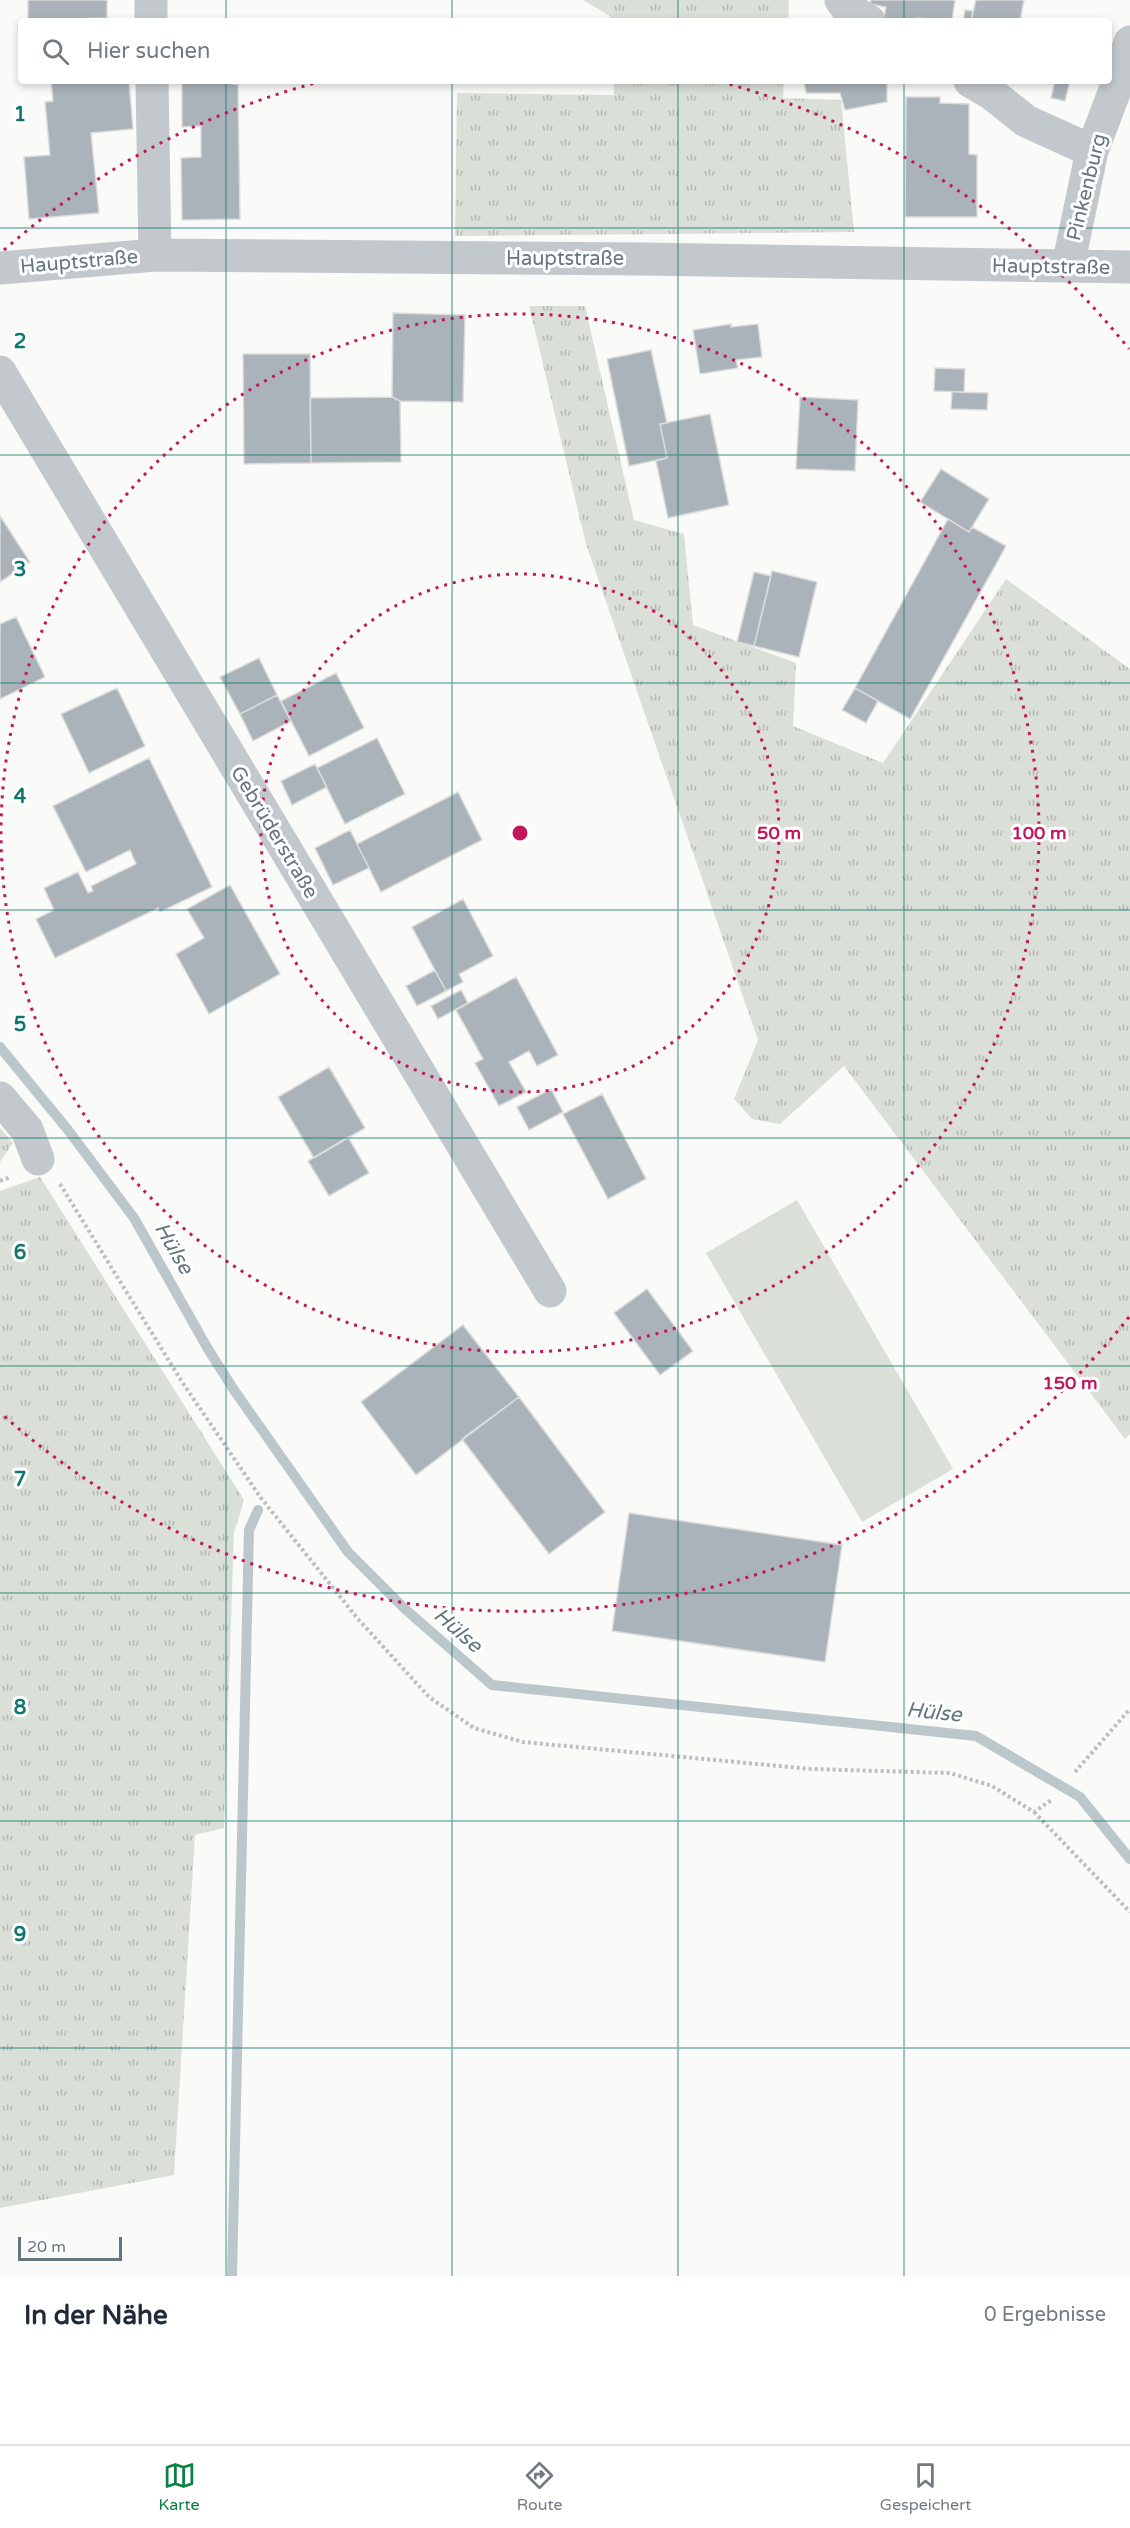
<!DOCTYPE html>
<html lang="de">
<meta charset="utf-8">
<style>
:root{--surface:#fff;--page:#f6f6f7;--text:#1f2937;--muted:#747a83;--line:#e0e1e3;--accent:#0b8043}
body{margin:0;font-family:"Varela Round",sans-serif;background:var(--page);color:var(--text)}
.scale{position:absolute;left:18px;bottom:15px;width:104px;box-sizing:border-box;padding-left:6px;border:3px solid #657683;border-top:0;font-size:16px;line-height:21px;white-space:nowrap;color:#657683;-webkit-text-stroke:4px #fff;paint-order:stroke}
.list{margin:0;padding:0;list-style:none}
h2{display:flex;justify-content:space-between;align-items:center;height:78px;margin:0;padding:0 24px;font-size:26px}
h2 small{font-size:20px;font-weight:400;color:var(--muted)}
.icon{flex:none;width:33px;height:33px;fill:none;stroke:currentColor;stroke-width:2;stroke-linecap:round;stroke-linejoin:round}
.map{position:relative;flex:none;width:1130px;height:2276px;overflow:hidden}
.search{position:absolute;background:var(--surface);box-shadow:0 3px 9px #0003;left:18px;right:18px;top:18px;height:66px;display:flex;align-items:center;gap:15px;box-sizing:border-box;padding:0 21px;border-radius:6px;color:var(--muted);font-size:22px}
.sheet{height:168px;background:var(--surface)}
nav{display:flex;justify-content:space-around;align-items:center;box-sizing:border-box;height:84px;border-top:2px solid var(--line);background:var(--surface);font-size:16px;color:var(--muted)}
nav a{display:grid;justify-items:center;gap:3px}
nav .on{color:var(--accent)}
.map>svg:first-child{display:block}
.grass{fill:url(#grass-tufts)}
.garden{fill:#dadfd7}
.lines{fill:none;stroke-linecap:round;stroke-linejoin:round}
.stream{stroke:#bbc7cb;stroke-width:10}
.building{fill:#aab3b9;stroke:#dcdcda;stroke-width:1.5}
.path{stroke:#bbbfc2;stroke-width:4;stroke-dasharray:3 3;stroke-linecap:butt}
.minor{stroke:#c3c8cc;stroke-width:33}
.grid{fill:none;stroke:#0f766e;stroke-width:1.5;stroke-opacity:0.55}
.ring{fill:none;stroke:#c2185b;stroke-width:3;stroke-dasharray:3 6}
.labels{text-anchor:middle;stroke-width:6;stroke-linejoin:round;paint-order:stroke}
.street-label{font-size:20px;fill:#657683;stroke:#fff}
.water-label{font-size:21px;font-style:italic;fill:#60757c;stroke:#fff}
.grid-label{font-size:20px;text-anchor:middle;font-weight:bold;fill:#0f766e;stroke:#fff;stroke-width:6;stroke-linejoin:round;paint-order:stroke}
.centre{fill:#c2185b;stroke:#fff;stroke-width:3}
.ring-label{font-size:18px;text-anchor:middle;font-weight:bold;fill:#c2185b;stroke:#fff;stroke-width:6;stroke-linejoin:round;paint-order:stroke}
</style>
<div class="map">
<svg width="1130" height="2276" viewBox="0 0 1130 2276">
<defs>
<pattern id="grass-tufts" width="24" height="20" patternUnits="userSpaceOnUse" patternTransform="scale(1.5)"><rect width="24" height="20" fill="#dadfd7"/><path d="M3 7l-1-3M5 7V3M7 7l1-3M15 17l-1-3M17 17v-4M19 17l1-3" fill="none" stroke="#b4b9b4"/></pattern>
</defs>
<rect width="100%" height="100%" fill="#fafaf8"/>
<path class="grass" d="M583,0H789L788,21H611L610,16Z
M614,81H784L783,98L841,100L854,232L455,236L457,93L614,95Z
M529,306H585L634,520L684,534L693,625L796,663L793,726L883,763L1006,579L1130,669V1434L1125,1439L844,1066L780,1124L752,1119L734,1099L758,1040L586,544Z
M0,1128L13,1143L0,1162Z
M40,1177L244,1500L234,1533L224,1828L195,1835L174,2175L0,2208V1191Z"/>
<path class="garden" d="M797,1200L953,1469L862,1522L706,1253Z"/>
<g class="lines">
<path class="stream" d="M0,1047L68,1130L134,1218L208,1349L234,1390L348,1552L405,1609L492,1685L976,1736L1080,1797L1130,1859
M232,2276L249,1530L258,1510"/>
</g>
<path class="building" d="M28,0H107V18L28,20Z
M871,0H955L952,21L918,18V21H883L886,7L870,4Z
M976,0H1024L1020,21H971Z
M965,10L973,11L971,21H963Z
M18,24H21V54Z
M51,81H129L133,129L91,133L99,213L29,219L24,157L50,155L45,102L53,101Z
M199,81H232V84H238L240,219L182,220L181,158L201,157V126L182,127V82Z
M887,81V102L845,110L840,93H806L804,82L789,81Z
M1055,81H1070L1065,101L1051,98Z
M906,97H940V103L969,104V154L977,155V217H905Z
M393,313L465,315L463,402L400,401L392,397Z
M731,324V327L758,324L762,357L736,360L738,368L700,374L693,330Z
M651,350L667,423L660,424L667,458L629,466L607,359Z
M243,354H310L311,463L244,464Z
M935,368L965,369L964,392L934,391Z
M952,392L988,393L987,410L951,409Z
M392,397L400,401L401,462L311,463L310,398Z
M800,397L858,400L855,471L796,469Z
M710,414L729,505L668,518L656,461L667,458L660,424Z
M941,469L989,499L969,532L920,502Z
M0,516L30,562L0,582Z
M948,519L969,532L972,527L1006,546L910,719L855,688Z
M772,571L817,582L799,657L754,646Z
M754,572L771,576L754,646L737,642Z
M16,617L45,677L0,699V624Z
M259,658L277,695L240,714L220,677Z
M336,673L364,728L309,756L281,701Z
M117,688L145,746L89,773L61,714Z
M855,688L878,701L866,723L842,710Z
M277,695L291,721L253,741L240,714Z
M377,738L405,794L345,824L317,768Z
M149,758L212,887L160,912L158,908L55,958L36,919L54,910L44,888L78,872L88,893L93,891L91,886L136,864L130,850L86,872L53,806Z
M315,764L327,787L292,805L281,781Z
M458,792L482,840L381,892L357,844Z
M350,830L369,868L333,885L315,848Z
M230,885L280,974L209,1014L176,954L204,938L187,909Z
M463,899L493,956L459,974L463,982L446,991L412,927Z
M435,970L446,991L417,1006L406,986Z
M516,977L558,1055L537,1066L529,1051L509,1062L526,1092L499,1106L475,1063L483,1059L456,1010Z
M461,990L468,1003L438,1019L431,1006Z
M329,1067L365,1128L314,1158L278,1097Z
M551,1089L563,1112L529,1130L517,1107Z
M602,1094L646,1179L608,1199L563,1114Z
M348,1137L369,1173L329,1196L308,1161Z
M647,1289L693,1351L660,1375L614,1313Z
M463,1325L519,1397L416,1475L361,1402Z
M519,1397L605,1512L549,1554L462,1439Z
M629,1513L842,1545L825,1662L612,1631Z"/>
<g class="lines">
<path class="path" d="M0,1181L11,1177
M60,1184L182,1382L261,1498L358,1619L429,1697L474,1728L523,1742L811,1769L950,1773L992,1786L1034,1812L1053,1799
M1075,1772L1130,1709
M1034,1812L1130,1912"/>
<path class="minor" d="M151,0V21
M841,0L846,7L869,21
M152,81L155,255
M970,81L992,94L1026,121L1092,151
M1068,266L1092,151L1118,82L1130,42
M0,268L155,255L644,259L1130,267
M0,372L550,1291
M0,1098L27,1130L38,1159"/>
</g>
<path class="grid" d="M226,0V21M452,0V21M678,0V21M904,0V21M226,81V2276M452,81V2276M678,81V2276M904,81V2276M0,228H1130M0,455H1130M0,683H1130M0,910H1130M0,1138H1130M0,1366H1130M0,1593H1130M0,1821H1130M0,2048H1130"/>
<g class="ring">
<circle cx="520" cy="833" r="259"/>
<circle cx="520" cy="833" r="519"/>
<path d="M1129 1317A778 778 0 0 1 4 1416M4 250A778 778 0 0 1 319 82M721 82A778 778 0 0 1 1129 349"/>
</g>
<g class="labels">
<g class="street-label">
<text transform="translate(1086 187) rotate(-76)" y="7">Pinkenburg</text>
<text x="565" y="265">Hauptstraße</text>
<text transform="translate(79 261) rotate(-5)" y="7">Hauptstraße</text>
<text transform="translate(1051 266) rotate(1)" y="7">Hauptstraße</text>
<text transform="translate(275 832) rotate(59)" y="7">Gebrüderstraße</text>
</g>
<g class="water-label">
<text transform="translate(174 1248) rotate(60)" y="7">Hülse</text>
<text transform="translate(458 1630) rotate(41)" y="7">Hülse</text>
<text transform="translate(934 1712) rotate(6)" y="7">Hülse</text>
</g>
</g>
<g class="grid-label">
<text x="20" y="121">1</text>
<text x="20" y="348">2</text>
<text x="20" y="576">3</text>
<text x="20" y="803">4</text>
<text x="20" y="1031">5</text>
<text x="20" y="1259">6</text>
<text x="20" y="1486">7</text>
<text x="20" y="1714">8</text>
<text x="20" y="1941">9</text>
</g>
<circle cx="520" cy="833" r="9" class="centre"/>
<g class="ring-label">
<text x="779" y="839">50 m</text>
<text x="1039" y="839">100 m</text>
<text x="1070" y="1389">150 m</text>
</g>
</svg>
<div class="scale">20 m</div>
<div class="search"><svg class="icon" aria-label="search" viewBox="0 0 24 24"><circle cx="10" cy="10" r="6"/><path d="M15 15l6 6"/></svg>Hier suchen</div>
</div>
<section class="sheet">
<h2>In der Nähe<small>0 Ergebnisse</small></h2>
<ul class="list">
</ul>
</section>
<nav>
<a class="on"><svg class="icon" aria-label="map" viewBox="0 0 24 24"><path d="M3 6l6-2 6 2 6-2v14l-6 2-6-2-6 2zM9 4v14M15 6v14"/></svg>Karte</a>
<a><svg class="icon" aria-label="directions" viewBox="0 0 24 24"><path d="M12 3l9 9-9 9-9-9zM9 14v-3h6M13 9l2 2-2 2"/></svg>Route</a>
<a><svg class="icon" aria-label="saved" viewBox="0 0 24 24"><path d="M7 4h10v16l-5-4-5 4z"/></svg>Gespeichert</a>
</nav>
